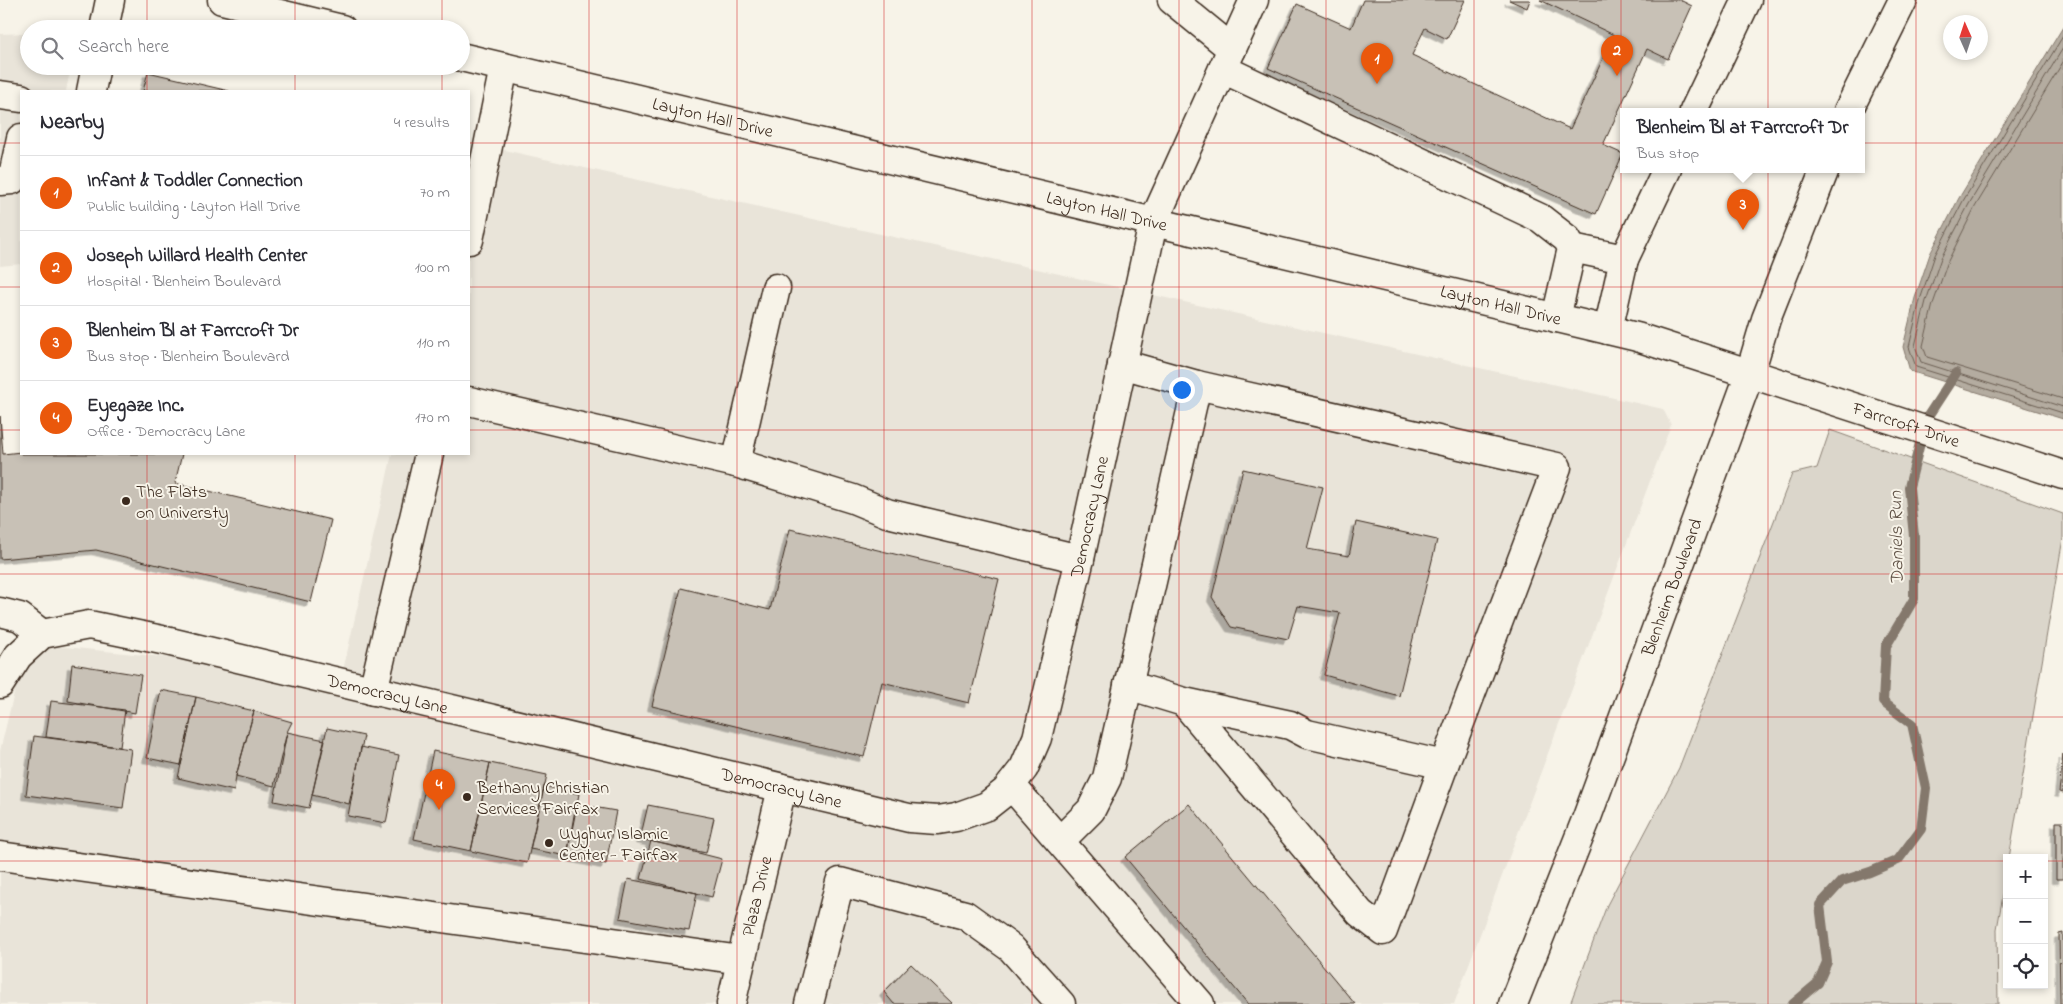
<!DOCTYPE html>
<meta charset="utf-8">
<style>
:root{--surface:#fff;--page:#f2f2f3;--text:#2b2b33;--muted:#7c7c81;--line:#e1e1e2;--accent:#ea580c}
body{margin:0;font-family:"Indie Flower",sans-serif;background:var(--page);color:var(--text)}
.controls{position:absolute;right:15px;bottom:15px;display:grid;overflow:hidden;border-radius:0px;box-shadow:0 2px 8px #0003}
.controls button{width:45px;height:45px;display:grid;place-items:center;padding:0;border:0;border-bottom:1px solid var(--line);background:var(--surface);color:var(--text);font:25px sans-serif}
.compass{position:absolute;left:1943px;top:15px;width:45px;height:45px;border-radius:50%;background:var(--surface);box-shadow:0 2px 8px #0003;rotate:357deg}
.you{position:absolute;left:1181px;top:389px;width:18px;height:18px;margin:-12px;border:4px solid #fff;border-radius:50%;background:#1a73e8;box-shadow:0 0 0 8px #1a73e833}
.badge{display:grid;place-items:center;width:32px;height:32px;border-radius:50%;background:var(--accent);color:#fff;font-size:16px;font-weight:700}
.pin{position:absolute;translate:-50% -41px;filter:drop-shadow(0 1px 2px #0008)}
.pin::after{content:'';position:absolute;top:26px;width:18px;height:15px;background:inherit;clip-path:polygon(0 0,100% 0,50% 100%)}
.popup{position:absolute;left:1620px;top:108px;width:245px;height:65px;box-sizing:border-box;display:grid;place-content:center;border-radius:0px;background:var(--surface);filter:drop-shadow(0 1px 4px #0005);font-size:16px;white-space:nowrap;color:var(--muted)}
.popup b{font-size:19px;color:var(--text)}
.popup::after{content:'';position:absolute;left:50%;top:100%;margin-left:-10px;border:10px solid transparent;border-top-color:var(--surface)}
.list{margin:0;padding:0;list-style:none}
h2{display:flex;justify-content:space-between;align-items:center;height:65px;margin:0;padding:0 20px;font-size:21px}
h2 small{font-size:16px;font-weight:400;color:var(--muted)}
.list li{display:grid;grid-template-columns:32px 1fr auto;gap:15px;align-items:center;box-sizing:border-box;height:75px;padding:0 20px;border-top:1px solid var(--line)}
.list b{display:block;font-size:19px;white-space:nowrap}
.list p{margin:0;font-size:16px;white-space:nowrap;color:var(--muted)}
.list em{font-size:16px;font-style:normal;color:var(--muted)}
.icon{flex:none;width:28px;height:28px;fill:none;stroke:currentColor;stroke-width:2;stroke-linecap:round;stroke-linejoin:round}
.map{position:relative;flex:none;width:2063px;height:1004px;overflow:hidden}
.search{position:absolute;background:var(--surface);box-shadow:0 2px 8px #0003;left:20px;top:20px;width:450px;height:55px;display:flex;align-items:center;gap:12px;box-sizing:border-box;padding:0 18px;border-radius:28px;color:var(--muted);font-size:19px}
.panel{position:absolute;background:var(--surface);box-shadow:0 2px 8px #0003;left:20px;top:90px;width:450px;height:365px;border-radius:0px}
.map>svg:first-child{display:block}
.built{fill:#e9e4d9}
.green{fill:#dbd6cb;stroke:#8b8074}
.water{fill:#b4aca0;stroke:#84786c}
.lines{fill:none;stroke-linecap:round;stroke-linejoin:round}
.shore{stroke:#6b5e52;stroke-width:1}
.stream{stroke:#84786c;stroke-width:10}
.building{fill:#c8c1b6;stroke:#3b2a1e;filter:url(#shadow)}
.minor-casing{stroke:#3b2a1e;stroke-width:31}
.major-casing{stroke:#3b2a1e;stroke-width:31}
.minor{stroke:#f7f3e8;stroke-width:28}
.major{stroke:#f7f3e8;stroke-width:28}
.grid{fill:none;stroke:#d62828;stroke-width:1;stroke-opacity:0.55}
.poi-dot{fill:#3b2a1e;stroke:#f7f3e8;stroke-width:2}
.labels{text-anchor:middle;stroke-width:4;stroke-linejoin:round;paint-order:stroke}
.street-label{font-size:18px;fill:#3b2a1e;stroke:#f7f3e8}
.poi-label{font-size:18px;fill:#3b2a1e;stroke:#f7f3e8;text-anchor:start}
.water-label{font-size:19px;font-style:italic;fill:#5f5145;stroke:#f7f3e8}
</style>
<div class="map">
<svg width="2063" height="1004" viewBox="0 0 2063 1004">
<defs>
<filter id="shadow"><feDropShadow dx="-4.5" dy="4.5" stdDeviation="0" flood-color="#0004"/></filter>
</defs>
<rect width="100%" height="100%" fill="#f7f3e8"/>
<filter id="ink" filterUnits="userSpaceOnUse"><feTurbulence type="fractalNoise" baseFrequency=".02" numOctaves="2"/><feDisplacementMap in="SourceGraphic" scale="10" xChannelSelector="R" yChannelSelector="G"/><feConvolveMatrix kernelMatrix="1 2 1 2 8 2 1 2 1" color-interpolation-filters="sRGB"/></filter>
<g filter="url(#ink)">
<path class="built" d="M29,33V66H71L66,91H21V264L0,266V34Z
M469,142L1663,409L1671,425L1454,1004H0V751L26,643L342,675L392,454H469Z"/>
<path class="green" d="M1830,430L2063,514V538L2009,858H2007V872L1997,929L1998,1004H1570L1607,905L1679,768L1792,474L1817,468Z"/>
<path class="water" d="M2063,27V419L1910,371L1903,347L1915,298L1930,254L1959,198Z"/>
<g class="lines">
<path class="shore" d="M2063,36L1963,201L1935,255L1920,300L1909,347L1916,367L2063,413
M2063,48L1969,204L1941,258L1926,301L1915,346L1921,362L2063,407
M2063,62L1975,207L1948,261L1933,304L1923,346L1927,357L2063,399"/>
<path class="stream" d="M1793,1004L1818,983L1827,962L1820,905L1842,881L1870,872L1898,860L1921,829L1926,788L1912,724L1883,702L1886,646L1914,599V536L1909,487L1926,419L1956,373"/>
</g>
<path class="building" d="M1363,0H1465L1447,39L1425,28L1412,55L1570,129L1614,35L1540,0H1680L1692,6L1668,59L1647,49L1603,145L1623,154L1596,214L1268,68L1297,4L1351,28Z
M1509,0H1530L1527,8Z
M148,72L229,91H143Z
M0,416L3,454L21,452V454H182L175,483L331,520L311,602L96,550L0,559Z
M1243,469L1323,487L1307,549L1349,556L1356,522L1437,540L1399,696L1324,675L1340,613L1298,606L1288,639L1231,627L1212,597Z
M790,529L999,579L969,703L882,682L864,757L652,706L681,588L770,610Z
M72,664L141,675L135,713L68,701Z
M161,690L196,697L181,765L147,758Z
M196,697L254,711L236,776L234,791L178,778Z
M51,701L125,710L120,747L46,737Z
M254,711L292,722L287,732L274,786L236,776Z
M327,728L364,736L349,804L312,795Z
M287,732L325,740L309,808L274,801Z
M34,736L131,749L123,808L26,795Z
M361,747L399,755L386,823L348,816Z
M433,751L490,763L471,851L414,839Z
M2063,754V793L2059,792Z
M490,763L547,775L527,863L471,851Z
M544,786L579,794L567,856L530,849Z
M576,804L616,811L606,864L567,856Z
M1189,804L1355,1004H1248L1125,857Z
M648,805L714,818L706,853L640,839Z
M2056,822H2063V879H2056Z
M651,841L722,859L712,897L641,879Z
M628,879L697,893L689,931L620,918Z
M2063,933V1004H2060L2059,934Z
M911,964L952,1003L951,1004H894L884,992Z"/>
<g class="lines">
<defs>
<g id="minor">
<path d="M222,0L342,29"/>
<path d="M1172,0L1232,49"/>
<path d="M104,29L110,0"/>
<path id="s1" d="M461,57L1637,337L2063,475"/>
<path d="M1223,69L1540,218L1567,239L1572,248L1556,318"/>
<path d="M91,91L96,66"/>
<path d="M0,95L21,98"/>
<path d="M1694,111L1747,0"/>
<path d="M0,181L12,180L21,138"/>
<path d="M469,240L504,67"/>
<path d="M1572,248L1624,259L1608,330"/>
<path d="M1624,259L1667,169"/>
<path d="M1122,364L1197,385L1557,467L1444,765L1383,931L1360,913L1184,702L1128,685"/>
<path d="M469,401L736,463L853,499L887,513L1080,559"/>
<path d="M736,463L776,288"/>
<path d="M0,612L20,617L42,634"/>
<path id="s2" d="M0,684L18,656L42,634L89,625L162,640L909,818L938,820L956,817L987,806L1006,791L1024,768L1037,738L1080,559L1153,223L1254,0"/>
<path d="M373,691L429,454"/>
<path d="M1184,702L1290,725L1307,734L1444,765"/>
<path d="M1011,785L1200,1004"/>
<path d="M1060,841L1091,810L1107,778L1197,385"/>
<path d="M0,856L741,960"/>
<path id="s3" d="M731,1004L782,788"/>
<path d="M809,1004L840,882L965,915L1011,948L1061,1004"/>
</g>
<g id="major">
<path d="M1848,111L1903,0"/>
<path id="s4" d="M1513,1004L1586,820L1750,373L1766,319L1825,169"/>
</g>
</defs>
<use href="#minor" class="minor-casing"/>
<use href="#major" class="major-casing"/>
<use href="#minor" class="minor"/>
<use href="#major" class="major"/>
</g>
</g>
<path class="grid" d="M147,0V29M295,0V29M442,0V29M589,0V1004M737,0V1004M884,0V1004M1032,0V1004M1179,0V1004M1326,0V1004M1474,0V1004M1621,0V1004M1768,0V1004M1916,0V1004M147,66V91M295,66V91M442,66V91M0,143H21M469,143H2063M0,287H21M469,287H2063M0,430H21M469,430H2063M147,454V1004M295,454V1004M442,454V1004M0,574H2063M0,717H2063M0,861H2007M2044,861H2063"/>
<g class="poi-dot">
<circle cx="126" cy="501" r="5"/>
<circle cx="467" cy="797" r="5"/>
<circle cx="549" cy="843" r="5"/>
</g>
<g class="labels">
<g class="street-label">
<text dy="6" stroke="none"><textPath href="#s1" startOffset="259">Layton Hall Drive</textPath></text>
<text dy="6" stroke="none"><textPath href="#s1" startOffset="664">Layton Hall Drive</textPath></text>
<text dy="6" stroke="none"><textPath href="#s1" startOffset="1069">Layton Hall Drive</textPath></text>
<text dy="6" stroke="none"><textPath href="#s1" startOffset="1492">Farrcroft Drive</textPath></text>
<text dy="6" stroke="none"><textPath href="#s2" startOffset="1350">Democracy Lane</textPath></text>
<text dy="6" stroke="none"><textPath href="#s4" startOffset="446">Blenheim Boulevard</textPath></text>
<text dy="6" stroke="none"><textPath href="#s2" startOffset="420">Democracy Lane</textPath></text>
<text dy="6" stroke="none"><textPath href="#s2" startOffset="825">Democracy Lane</textPath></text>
<text dy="6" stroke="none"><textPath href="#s3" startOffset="111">Plaza Drive</textPath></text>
</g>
<g class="poi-label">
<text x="136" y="497">The Flats<tspan x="136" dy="21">on Universty</tspan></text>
<text x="477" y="793">Bethany Christian<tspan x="477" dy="21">Services Fairfax</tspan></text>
<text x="559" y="839">Uyghur Islamic<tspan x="559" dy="21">Center - Fairfax</tspan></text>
</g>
<g class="water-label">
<text transform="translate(1895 538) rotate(-91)" y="7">Daniels Run</text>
</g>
</g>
</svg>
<div class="controls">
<button>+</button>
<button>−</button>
<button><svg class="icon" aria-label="locate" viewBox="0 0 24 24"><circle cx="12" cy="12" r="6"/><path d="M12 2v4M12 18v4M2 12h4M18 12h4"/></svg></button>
</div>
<svg class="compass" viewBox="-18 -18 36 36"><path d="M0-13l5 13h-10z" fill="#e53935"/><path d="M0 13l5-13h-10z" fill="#7c7c81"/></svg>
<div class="you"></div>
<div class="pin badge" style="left:1377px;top:84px">1</div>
<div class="pin badge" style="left:1617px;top:76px">2</div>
<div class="pin badge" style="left:1743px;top:230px">3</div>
<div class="popup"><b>Blenheim Bl at Farrcroft Dr</b>Bus stop</div>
<div class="pin badge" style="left:439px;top:810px">4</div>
<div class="search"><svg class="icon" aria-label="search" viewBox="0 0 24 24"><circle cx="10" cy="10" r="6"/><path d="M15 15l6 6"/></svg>Search here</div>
<section class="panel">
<h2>Nearby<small>4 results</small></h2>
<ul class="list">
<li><span class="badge">1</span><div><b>Infant &amp; Toddler Connection</b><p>Public building · Layton Hall Drive</p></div><em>70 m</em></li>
<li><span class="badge">2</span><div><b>Joseph Willard Health Center</b><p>Hospital · Blenheim Boulevard</p></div><em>100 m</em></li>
<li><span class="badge">3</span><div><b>Blenheim Bl at Farrcroft Dr</b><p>Bus stop · Blenheim Boulevard</p></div><em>110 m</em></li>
<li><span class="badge">4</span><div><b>Eyegaze Inc.</b><p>Office · Democracy Lane</p></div><em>170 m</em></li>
</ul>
</section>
</div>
